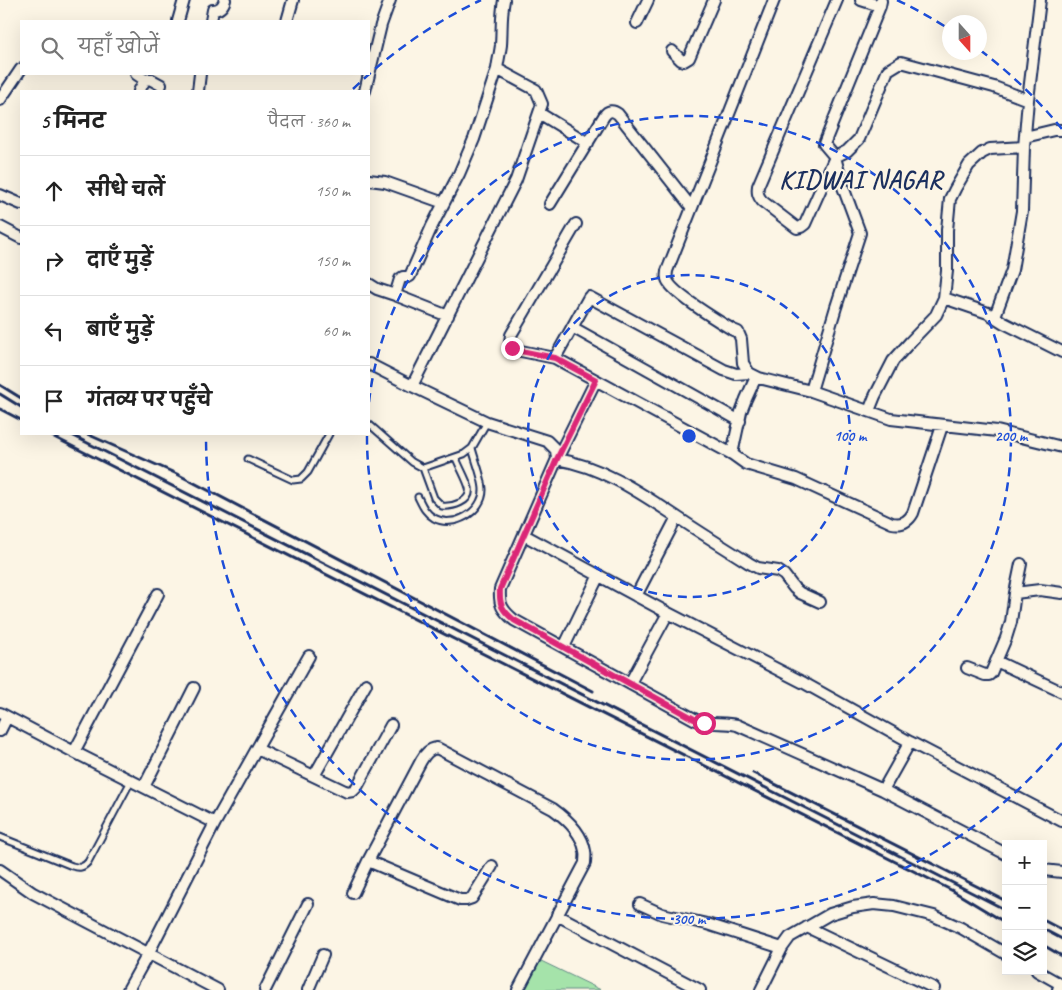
<!DOCTYPE html>
<html lang="hi">
<meta charset="utf-8">
<style>
:root{--surface:#fff;--page:#f2f2f2;--text:#222;--muted:#767676;--line:#e0e0e0}
body{margin:0;font-family:Caveat,"Playpen Sans Deva",sans-serif;background:var(--page);color:var(--text)}
.controls{position:absolute;right:15px;bottom:15px;display:grid;overflow:hidden;border-radius:0px;box-shadow:0 5px 20px #0002}
.controls button{width:45px;height:45px;display:grid;place-items:center;padding:0;border:0;border-bottom:1px solid var(--line);background:var(--surface);color:var(--text);font:25px sans-serif}
.compass{position:absolute;left:942px;top:15px;width:45px;height:45px;border-radius:50%;background:var(--surface);box-shadow:0 5px 20px #0002;rotate:159deg}
.stop{position:absolute;width:15px;height:15px;margin:-11px;border:4px solid #db2777;border-radius:50%;background:#fff}
.stop.end{background:#db2777;border-color:#fff;box-shadow:0 1px 5px #0008}
.list{margin:0;padding:0;list-style:none}
h2{display:flex;justify-content:space-between;align-items:center;height:65px;margin:0;padding:0 20px;font-size:21px}
h2 small{font-size:16px;font-weight:400;color:var(--muted)}
.list li{display:grid;grid-template-columns:32px 1fr auto;gap:15px;align-items:center;box-sizing:border-box;height:70px;padding:0 20px;border-top:1px solid var(--line)}
.list b{display:block;font-size:19px;white-space:nowrap}
.list em{font-size:16px;font-style:normal;color:var(--muted)}
.icon{flex:none;width:28px;height:28px;fill:none;stroke:currentColor;stroke-width:2;stroke-linecap:round;stroke-linejoin:round}
.map{position:relative;flex:none;width:1062px;height:990px;overflow:hidden}
.search{position:absolute;background:var(--surface);box-shadow:0 5px 20px #0002;left:20px;top:20px;width:350px;height:55px;display:flex;align-items:center;gap:12px;box-sizing:border-box;padding:0 18px;border-radius:0px;color:var(--muted);font-size:19px}
.panel{position:absolute;background:var(--surface);box-shadow:0 5px 20px #0002;left:20px;top:90px;width:350px;height:345px;border-radius:0px}
.map>svg:first-child{display:block}
.green{fill:#a5e3aa;stroke:#608984}
.lines{fill:none;stroke-linecap:round;stroke-linejoin:round}
.service-casing{stroke:#1b2f5e;stroke-width:9}
.minor-casing{stroke:#1b2f5e;stroke-width:14}
.primary-casing{stroke:#1b2f5e;stroke-width:20}
.service{stroke:#fcf5e5;stroke-width:5}
.minor{stroke:#fcf5e5;stroke-width:10}
.primary{stroke:#fcf5e5;stroke-width:16}
.rail{stroke:#1b2f5e;stroke-width:3}
.route{stroke:#db2777;stroke-width:6}
.ring{fill:none;stroke:#1d4ed8;stroke-width:2.5;stroke-dasharray:9 6}
.labels{text-anchor:middle;stroke-width:4;stroke-linejoin:round;paint-order:stroke}
.district-label{font-size:25px;font-weight:bold;letter-spacing:1px;fill:#1b2f5e;stroke:#fcf5e5}
.centre{fill:#1d4ed8;stroke:#fcf5e5;stroke-width:2.5}
.ring-label{font-size:15px;text-anchor:middle;font-weight:bold;fill:#1d4ed8;stroke:#fcf5e5;stroke-width:4;stroke-linejoin:round;paint-order:stroke}
</style>
<div class="map">
<svg width="1062" height="990" viewBox="0 0 1062 990">
<rect width="100%" height="100%" fill="#fcf5e5"/>
<filter id="ink" filterUnits="userSpaceOnUse"><feTurbulence type="fractalNoise" baseFrequency=".02" numOctaves="2"/><feDisplacementMap in="SourceGraphic" scale="10" xChannelSelector="R" yChannelSelector="G"/><feConvolveMatrix kernelMatrix="1 2 1 2 8 2 1 2 1" color-interpolation-filters="sRGB"/></filter>
<g filter="url(#ink)">
<path class="green" d="M539,960L601,990H524Z"/>
<g class="lines">
<defs>
<path id="service" d="M369,424L412,462L423,468L464,454L472,448L487,422
M248,459L293,480L301,479L308,472L329,434
M423,468L434,498L442,506C452,507 472,502 469,488C467,480 459,466 456,458
M418,497C422,505 425,513 434,518C453,529 483,512 483,490C483,479 475,460 472,448
M0,837L72,866C79,868 83,868 88,862L131,781"/>
<path id="minor" d="M774,0L667,271C667,273 666,276 667,279C670,292 720,322 733,330L738,332L741,339L743,363L749,373L759,378L811,391
M837,0L758,186C757,193 758,196 762,201L797,228L801,227L805,224L835,157L824,144L880,6
M861,0L880,6L881,1
M1040,0L1028,100L994,87L901,62L888,70L859,139L847,151L835,157L843,187L860,233L836,307L811,391L891,419L997,431L1062,447
M178,21L184,0
M211,21L213,10C220,10 223,6 225,0
M287,21L293,0
M637,23L648,0
M672,51L681,60L684,61L689,58L714,0
M136,74L145,80
M139,91L145,80L150,79L161,85
M198,91L200,74
M365,91L381,25L390,0
M0,100L21,69
M539,113L588,143
M1025,137L1054,130H1062
M369,180L385,182L444,203
M0,195L21,204
M550,204L604,116C608,110 613,110 618,114L692,208
M0,227L21,238
M369,284L377,289L395,295L448,316
M395,295L400,279L403,277H408L410,276L432,226L459,174L474,139L497,69C498,61 500,53 501,45C502,30 501,15 504,0
M944,298L988,313L1004,323L1062,352
M995,316L1012,270L1022,211L1024,147L1028,100
M572,327L740,421
M555,358L516,350C508,346 510,343 511,335L576,224
M369,364L412,386L516,180L542,104L536,90L497,69
M749,373L736,374L724,370L589,297L555,358L732,454L741,412L746,399L756,377
M596,380L557,459C603,467 639,492 677,517C701,533 725,548 749,563L758,568L778,571L784,575L794,588L800,593L820,602
M412,386L487,422L547,441L556,450L557,459L500,589C499,605 502,610 514,620L696,720C710,725 723,722 737,725L883,790L1006,854
M869,411L875,396L893,361L910,342L936,315L944,298L947,271V230L950,199L955,189L969,165L982,153L990,149L1024,147
M732,454L746,464L796,479L892,523C902,525 908,522 913,513L942,426
M524,535L668,613L804,683L910,742L1062,821
M1015,593L1040,590L1062,593
M636,596L677,517
M564,647L599,575
M996,661L1062,692
M967,668L985,675H989L991,673L1006,638L1011,622L1015,593L1021,564
M630,683L668,613
M0,713L74,752L215,823
M0,731L7,717
M257,749L347,792L353,791L357,787L391,725
M74,752L158,594
M314,776L366,684
M144,787L194,688
M883,790L910,742
M368,861L460,900H466L472,898L492,866
M0,870L33,893L218,990
M1043,870L1062,872
M353,893L368,861L421,761C425,754 429,749 437,748L553,809C567,819 582,833 585,851C586,855 585,859 585,863L518,990
M640,904L662,914L707,924L782,948
M557,915L700,990
M807,927L934,988
M1037,971L1062,985
M128,990L148,954L215,823L309,656
M265,990L308,904
M308,990L323,955
M761,990L782,948L790,937L830,914L853,907L874,904L894,906L934,916L961,928L1006,954"/>
<path id="primary" d="M1061,990L1062,988"/>
</defs>
<use href="#service" class="service-casing"/>
<use href="#minor" class="minor-casing"/>
<use href="#primary" class="primary-casing"/>
<use href="#service" class="service"/>
<use href="#minor" class="minor"/>
<use href="#primary" class="primary"/>
<path class="rail" d="M0,385L21,398
M0,394L21,407
M0,409L21,420
M48,434L953,891L1006,923
M70,434L1006,910
M87,434L177,474L593,691
M753,773L1006,901
M1043,920L1062,930
M1043,929L1062,939
M1043,945L1062,956"/>
</g>
</g>
<g class="lines" filter="url(#ink)">
<path class="route" d="M512,348L516,350L555,358L596,380L557,459L500,589C499,605 502,610 514,620L696,720L704,723"/>
</g>
<g class="ring">
<circle cx="689" cy="436" r="161"/>
<path d="M369 402A322 322 0 1 1 367 436"/>
<path d="M1062 743A483 483 0 0 1 206 436M353 89A483 483 0 0 1 481 0M897 0A483 483 0 0 1 949 29M980 50A483 483 0 0 1 1062 129"/>
</g>
<g class="labels">
<g class="district-label">
<text x="861" y="188">KIDWAI NAGAR</text>
</g>
</g>
<circle cx="689" cy="436" r="8" class="centre"/>
<g class="ring-label">
<text x="850" y="441">100 m</text>
<text x="1011" y="441">200 m</text>
<text x="689" y="924">300 m</text>
</g>
</svg>
<div class="controls">
<button>+</button>
<button>−</button>
<button><svg class="icon" aria-label="layers" viewBox="0 0 24 24"><path d="M12 4l9 5-9 5-9-5zM3 14l9 5 9-5"/></svg></button>
</div>
<svg class="compass" viewBox="-18 -18 36 36"><path d="M0-13l5 13h-10z" fill="#e53935"/><path d="M0 13l5-13h-10z" fill="#767676"/></svg>
<div class="stop" style="left:704px;top:723px"></div>
<div class="stop end" style="left:512px;top:348px"></div>
<div class="search"><svg class="icon" aria-label="search" viewBox="0 0 24 24"><circle cx="10" cy="10" r="6"/><path d="M15 15l6 6"/></svg>यहाँ खोजें</div>
<section class="panel">
<h2>5 मिनट<small>पैदल · 360 m</small></h2>
<ul class="list">
<li><svg class="icon" aria-label="ahead" viewBox="0 0 24 24"><path d="M12 20V5M6 11l6-6 6 6"/></svg><div><b>सीधे चलें</b></div><em>150 m</em></li>
<li><svg class="icon" aria-label="right" viewBox="0 0 24 24"><path d="M7 20v-9h11M14 6l5 5-5 5"/></svg><div><b>दाएँ मुड़ें</b></div><em>150 m</em></li>
<li><svg class="icon" aria-label="left" viewBox="0 0 24 24"><path d="M17 20v-9H6M10 6l-5 5 5 5"/></svg><div><b>बाएँ मुड़ें</b></div><em>60 m</em></li>
<li><svg class="icon" aria-label="arrive" viewBox="0 0 24 24"><path d="M6 21V4h12l-3 4 3 4H6"/></svg><div><b>गंतव्य पर पहुँचे</b></div></li>
</ul>
</section>
</div>
